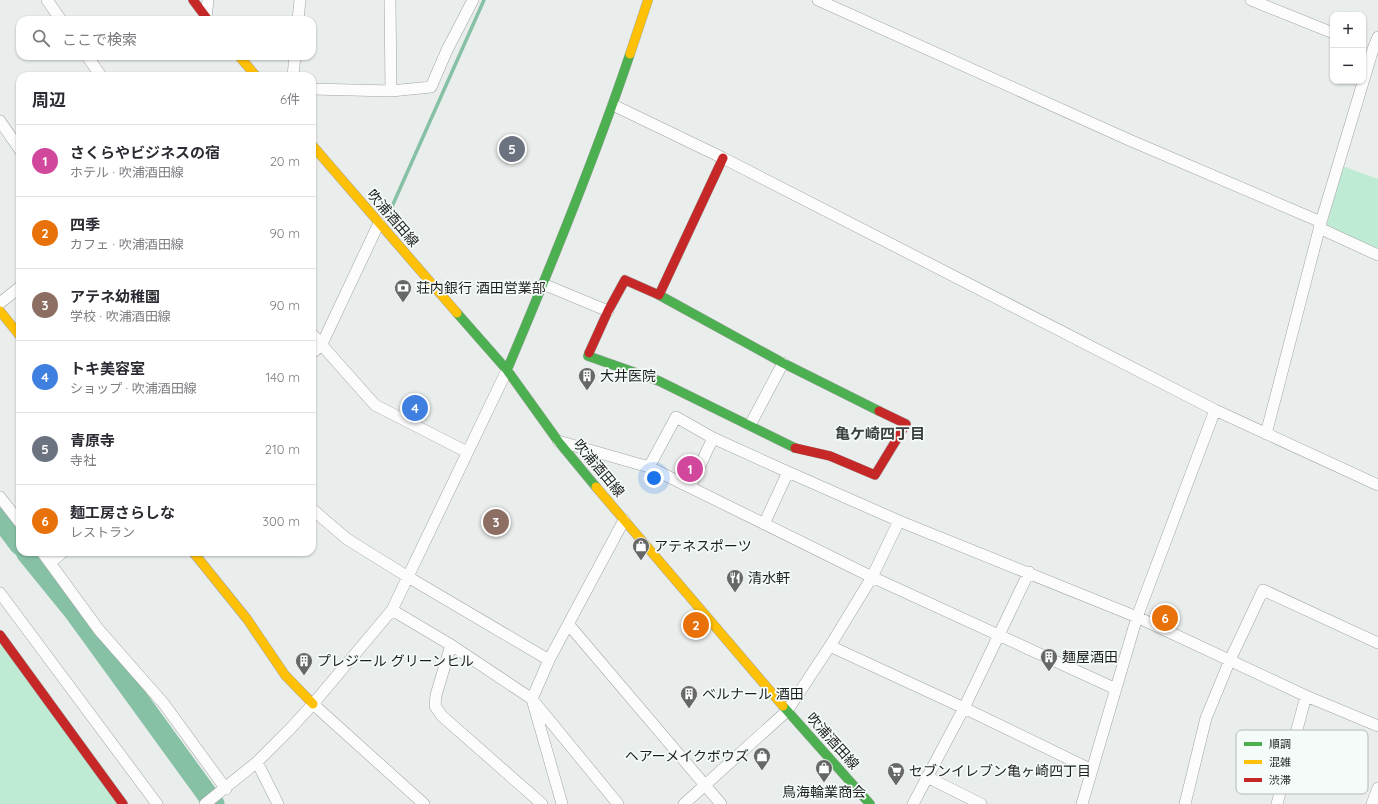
<!DOCTYPE html>
<html lang="ja">
<meta charset="utf-8">
<style>
:root{--surface:#fff;--page:#f2f2f3;--text:#2b2b33;--muted:#7c7c81;--line:#e1e1e2;--accent:#ea580c}
body{margin:0;font-family:Quicksand,"Noto Sans JP",sans-serif;background:var(--page);color:var(--text)}
.controls{position:absolute;right:12px;top:12px;display:grid;overflow:hidden;border-radius:8px;box-shadow:0 1px 3px #0004}
.controls button{width:36px;height:36px;display:grid;place-items:center;padding:0;border:0;border-bottom:1px solid var(--line);background:var(--surface);color:var(--text);font:20px sans-serif}
.you{position:absolute;left:654px;top:478px;width:14px;height:14px;margin:-10px;border:3px solid #fff;border-radius:50%;background:#1a73e8;box-shadow:0 0 0 6px #1a73e833}
.badge{display:grid;place-items:center;width:26px;height:26px;border-radius:50%;background:var(--accent);color:#fff;font-size:13px;font-weight:700}
.pin{position:absolute;translate:-50% -50%;border:2px solid #fff;box-shadow:0 1px 4px #0006}
.list{margin:0;padding:0;list-style:none}
h2{display:flex;justify-content:space-between;align-items:center;height:52px;margin:0;padding:0 16px;font-size:17px}
h2 small{font-size:13px;font-weight:400;color:var(--muted)}
.list li{display:grid;grid-template-columns:26px 1fr auto;gap:12px;align-items:center;box-sizing:border-box;height:72px;padding:0 16px;border-top:1px solid var(--line)}
.list b{display:block;font-size:15px;white-space:nowrap}
.list p{margin:0;font-size:13px;white-space:nowrap;color:var(--muted)}
.list em{font-size:13px;font-style:normal;color:var(--muted)}
.icon{flex:none;width:22px;height:22px;fill:none;stroke:currentColor;stroke-width:2;stroke-linecap:round;stroke-linejoin:round}
.map{position:relative;flex:none;width:1378px;height:804px;overflow:hidden}
.search{position:absolute;background:var(--surface);box-shadow:0 1px 3px #0004;left:16px;top:16px;width:300px;height:44px;display:flex;align-items:center;gap:10px;box-sizing:border-box;padding:0 14px;border-radius:12px;color:var(--muted);font-size:15px}
.panel{position:absolute;background:var(--surface);box-shadow:0 1px 3px #0004;left:16px;top:72px;width:300px;height:484px;border-radius:12px}
.map>svg:first-child{display:block}
.green{fill:#bfebd5}
.lines{fill:none;stroke-linecap:round;stroke-linejoin:round}
.stream{stroke:#86c0a5;stroke-width:3.5}
.river{stroke:#86c0a5;stroke-width:21}
.street-casing{stroke:#a1a4a2;stroke-width:12}
.fast-casing{stroke:#a1a4a2;stroke-width:10}
.slow-casing{stroke:#a1a4a2;stroke-width:10}
.jam-casing{stroke:#a1a4a2;stroke-width:10}
.street{stroke:#fcfcfc;stroke-width:11}
.fast{stroke:#4caf50;stroke-width:9}
.slow{stroke:#ffc107;stroke-width:9}
.jam{stroke:#c62828;stroke-width:9}
.labels{text-anchor:middle;stroke-width:3.5;stroke-linejoin:round;paint-order:stroke}
.street-label{font-size:14px;fill:#1e201f;stroke:#f5fbf8}
.poi-label{font-size:14px;fill:#1e201f;stroke:#f5fbf8;text-anchor:start}
.neighbourhood-label{font-size:15px;font-weight:bold;fill:#3d423f;stroke:#f5fbf8}
.key{fill:#f5fbf8;stroke:#b4b9b7;stroke-width:1}
.key-label{font-size:11px;fill:#1e201f}
</style>
<div class="map">
<svg width="1378" height="804" viewBox="0 0 1378 804">
<rect width="100%" height="100%" fill="#e9edeb"/>
<path class="green" d="M1342,166L1378,179V252L1326,228Z
M0,642L120,804H0Z"/>
<g class="lines">
<path class="stream" d="M390,211L484,0"/>
<path class="river" d="M0,518L20,545
M26,552L74,611L214,804"/>
<defs>
<path id="street" d="M47,0L61,20
M390,0L391,91
M818,0L1127,139L1321,222
M1251,0L1333,33
M206,18L208,0
M298,20L300,0
M87,56L101,76
M293,76L295,56
M312,89L391,91L431,87L447,50L473,0
M613,105L723,158L1215,410L1378,485
M0,121L20,150
M1319,228L1378,255
M543,284L608,311
M0,303L20,287
M312,334L375,405L467,452
M312,353L321,346L379,223
M750,425L783,363
M1266,434L1321,222L1373,49L1378,37
M558,441L649,467L872,577L1116,689
M649,467L676,417L713,438L788,472
M690,487L713,438
M0,497L20,523
M312,509L347,539L408,577L549,660
M764,524L788,472L899,521L1137,617L1306,696L1378,726
M42,552L99,630L164,704L226,789
M50,563L63,552
M0,593L157,804
M392,610L451,645L532,699L618,804
M569,625L721,804
M451,645L436,695L435,706L442,716L542,804
M830,646L964,708L1092,770
M313,704L424,804
M257,762L278,804
M927,777L981,804
M205,804L257,762L290,729L313,704L392,610L507,370
M562,804L532,699L549,660L624,520
M684,804L787,711L830,646L872,577L899,521
M913,804L964,708L1029,572
M1082,804L1137,617L1215,410
M1185,804L1206,718L1230,660L1263,590L1378,643
M1277,804L1306,696
M1372,804L1378,788"/>
<path id="fast" d="M659,295L783,363L879,411
M457,313L507,370L558,441L596,487
M589,353L588,356L659,381L795,448
M507,370C551,266 594,161 630,54
M783,706L870,804"/>
<path id="slow" d="M630,54L648,0
M239,56L256,76
M312,145L457,313
M0,311L20,336
M596,487L783,706
M193,552L247,619L285,675L313,704"/>
<path id="jam" d="M193,0L208,20
M589,353L608,311L625,280L659,295L723,158
M795,448L830,456L875,475L906,424L879,411
M0,635L123,804"/>
</defs>
<use href="#street" class="street-casing"/>
<use href="#fast" class="fast-casing"/>
<use href="#slow" class="slow-casing"/>
<use href="#jam" class="jam-casing"/>
<use href="#street" class="street"/>
<use href="#fast" class="fast"/>
<use href="#slow" class="slow"/>
<use href="#jam" class="jam"/>
</g>
<defs>
<symbol id="bank-pin" viewBox="-11 -11 22 30"><path d="M0 17L-7.5 6A9.5 9.5 0 1 1 7.5 6Z" fill="#656866" stroke="#f5fbf8"/><path d="M-6-4H6V4H-6ZM0-2.3a2.3 2.3 0 1 0 0 4.6a2.3 2.3 0 1 0 0-4.6Z" fill="#fff"/></symbol>
<symbol id="building-pin" viewBox="-11 -11 22 30"><path d="M0 17L-7.5 6A9.5 9.5 0 1 1 7.5 6Z" fill="#656866" stroke="#f5fbf8"/><path d="M-4-6H4V6H1V3H-1V6H-4ZM-2.5-4.3h1.7v1.8h-1.7ZM.8-4.3h1.7v1.8H.8ZM-2.5-1h1.7V.8h-1.7ZM.8-1h1.7V.8H.8Z" fill="#fff"/></symbol>
<symbol id="shop-pin" viewBox="-11 -11 22 30"><path d="M0 17L-7.5 6A9.5 9.5 0 1 1 7.5 6Z" fill="#656866" stroke="#f5fbf8"/><path d="M-5-2.5h2.3a2.7 3.5 0 0 1 5.4 0H5L5.5 6h-11ZM-1.5-2.5h3a1.5 2.3 0 0 0-3 0Z" fill="#fff"/></symbol>
<symbol id="restaurant-pin" viewBox="-11 -11 22 30"><path d="M0 17L-7.5 6A9.5 9.5 0 1 1 7.5 6Z" fill="#656866" stroke="#f5fbf8"/><path d="M-5-6h1v4h1v-4h1v4h1v-4h1v5L-1.5 .5V6h-2V.5L-5-1ZM5-6V6H3V1.5H1.5Q1.5-4 5-6Z" fill="#fff"/></symbol>
<symbol id="supermarket-pin" viewBox="-11 -11 22 30"><path d="M0 17L-7.5 6A9.5 9.5 0 1 1 7.5 6Z" fill="#656866" stroke="#f5fbf8"/><path d="M-6-5.5h2.5l.6 2H6L4.5 2H-2.5L-4.4-4H-6ZM-1.5 3.2a1.3 1.3 0 1 0 .1 0ZM3 3.2a1.3 1.3 0 1 0 .1 0Z" fill="#fff"/></symbol>
</defs>
<g fill-rule="evenodd">
<use href="#bank-pin" x="393" y="278" width="20" height="27"/>
<use href="#building-pin" x="577" y="366" width="20" height="27"/>
<use href="#shop-pin" x="631" y="536" width="20" height="27"/>
<use href="#restaurant-pin" x="725" y="568" width="20" height="27"/>
<use href="#building-pin" x="1039" y="647" width="20" height="27"/>
<use href="#building-pin" x="294" y="651" width="20" height="27"/>
<use href="#building-pin" x="679" y="684" width="20" height="27"/>
<use href="#shop-pin" x="752" y="746" width="20" height="27"/>
<use href="#shop-pin" x="814" y="758" width="20" height="27"/>
<use href="#supermarket-pin" x="886" y="761" width="20" height="27"/>
</g>
<g class="labels">
<g class="street-label">
<text transform="translate(393 218) rotate(49)" y="5">吹浦酒田線</text>
<text transform="translate(599 468) rotate(50)" y="5">吹浦酒田線</text>
<text transform="translate(833 741) rotate(48)" y="5">吹浦酒田線</text>
</g>
<g class="poi-label">
<text x="416" y="293">荘内銀行 酒田営業部</text>
<text x="600" y="381">大井医院</text>
<text x="654" y="551">アテネスポーツ</text>
<text x="748" y="583">清水軒</text>
<text x="1062" y="662">麺屋酒田</text>
<text x="317" y="666">プレジール グリーンヒル</text>
<text x="702" y="699">ベルナール 酒田</text>
<text x="749" y="761" text-anchor="end">ヘアーメイクボウズ</text>
<text x="909" y="776">セブンイレブン亀ヶ崎四丁目</text>
<text x="824" y="797" text-anchor="middle">鳥海輪業商会</text>
</g>
<g class="neighbourhood-label">
<text x="880" y="439">亀ケ崎四丁目</text>
</g>
</g>
<rect x="1236" y="730" width="132" height="64" rx="6" class="key"/>
<rect x="1244" y="742" width="18" height="4" fill="#4caf50"/>
<rect x="1244" y="760" width="18" height="4" fill="#ffc107"/>
<rect x="1244" y="778" width="18" height="4" fill="#c62828"/>
<g class="key-label">
<text x="1269" y="748">順調</text>
<text x="1269" y="766">混雑</text>
<text x="1269" y="784">渋滞</text>
</g>
</svg>
<div class="controls">
<button>+</button>
<button>−</button>
</div>
<div class="you"></div>
<div class="pin badge" style="left:690px;top:469px;background:#d1479c">1</div>
<div class="pin badge" style="left:696px;top:625px;background:#e8710a">2</div>
<div class="pin badge" style="left:496px;top:522px;background:#8d6e63">3</div>
<div class="pin badge" style="left:415px;top:408px;background:#3f7fe0">4</div>
<div class="pin badge" style="left:512px;top:149px;background:#6b7280">5</div>
<div class="pin badge" style="left:1165px;top:618px;background:#e8710a">6</div>
<div class="search"><svg class="icon" aria-label="search" viewBox="0 0 24 24"><circle cx="10" cy="10" r="6"/><path d="M15 15l6 6"/></svg>ここで検索</div>
<section class="panel">
<h2>周辺<small>6件</small></h2>
<ul class="list">
<li><span class="badge" style="background:#d1479c">1</span><div><b>さくらやビジネスの宿</b><p>ホテル · 吹浦酒田線</p></div><em>20 m</em></li>
<li><span class="badge" style="background:#e8710a">2</span><div><b>四季</b><p>カフェ · 吹浦酒田線</p></div><em>90 m</em></li>
<li><span class="badge" style="background:#8d6e63">3</span><div><b>アテネ幼稚園</b><p>学校 · 吹浦酒田線</p></div><em>90 m</em></li>
<li><span class="badge" style="background:#3f7fe0">4</span><div><b>トキ美容室</b><p>ショップ · 吹浦酒田線</p></div><em>140 m</em></li>
<li><span class="badge" style="background:#6b7280">5</span><div><b>青原寺</b><p>寺社</p></div><em>210 m</em></li>
<li><span class="badge" style="background:#e8710a">6</span><div><b>麺工房さらしな</b><p>レストラン</p></div><em>300 m</em></li>
</ul>
</section>
</div>
